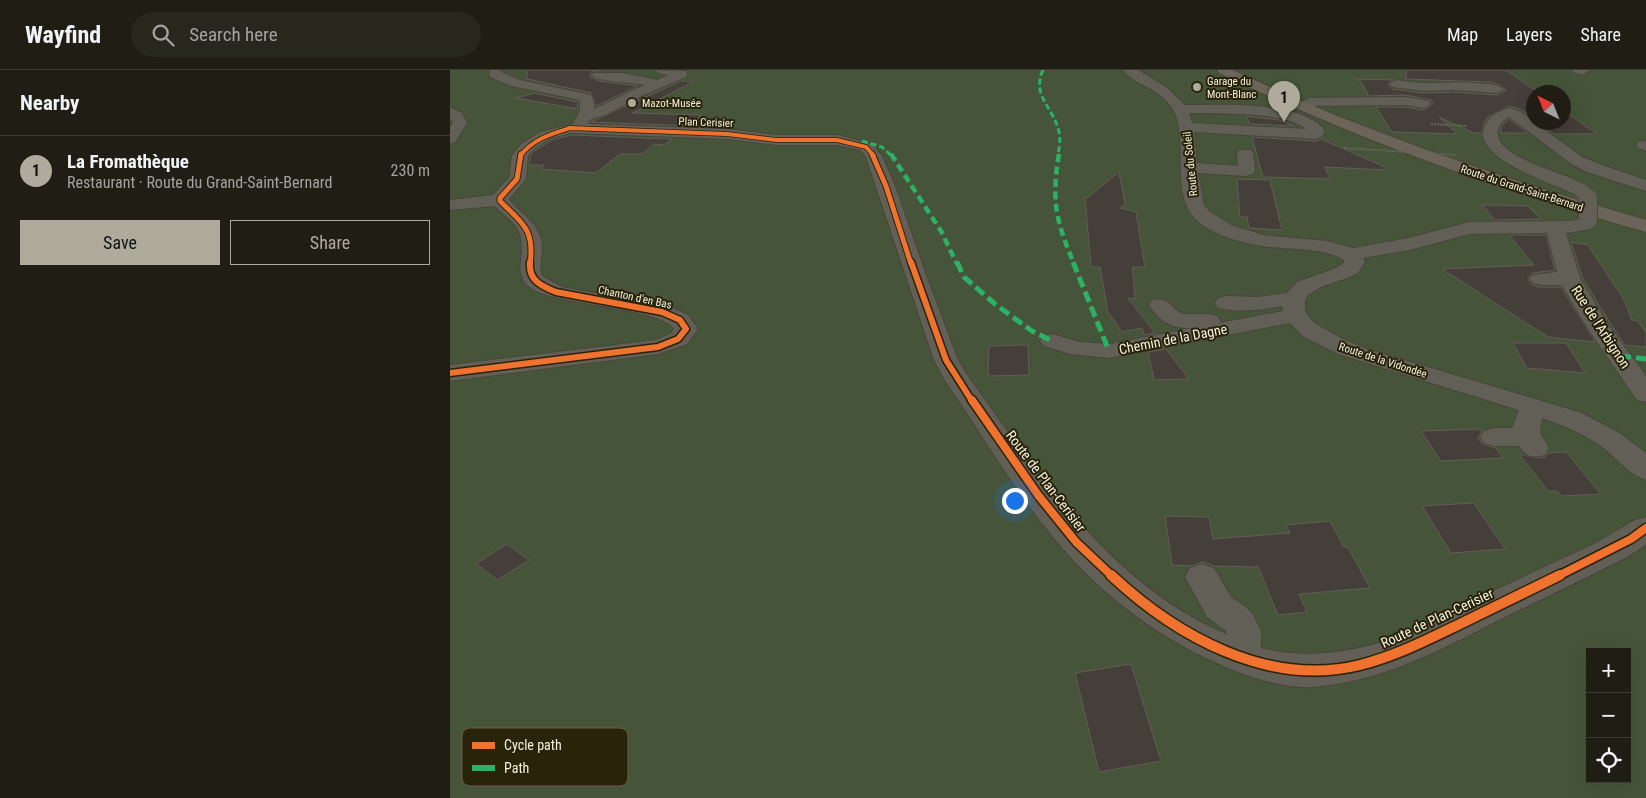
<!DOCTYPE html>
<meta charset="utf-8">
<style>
:root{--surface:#201e14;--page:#28271d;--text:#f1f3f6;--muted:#a2a2a0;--line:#3d3c34;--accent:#aeab9c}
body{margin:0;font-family:"Roboto Condensed",sans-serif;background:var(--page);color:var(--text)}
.controls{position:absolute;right:15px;bottom:15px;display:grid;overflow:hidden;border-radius:0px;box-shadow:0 5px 20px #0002}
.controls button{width:45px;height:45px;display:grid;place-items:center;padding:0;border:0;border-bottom:1px solid var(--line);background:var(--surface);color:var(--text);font:25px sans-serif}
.compass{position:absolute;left:1076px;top:15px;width:45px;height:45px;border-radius:50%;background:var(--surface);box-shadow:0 5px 20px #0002;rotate:317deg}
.you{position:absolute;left:564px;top:430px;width:18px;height:18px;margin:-12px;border:4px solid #fff;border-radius:50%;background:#1a73e8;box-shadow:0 0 0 8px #1a73e833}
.badge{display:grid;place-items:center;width:32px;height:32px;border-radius:50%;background:var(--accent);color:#111;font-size:16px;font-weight:700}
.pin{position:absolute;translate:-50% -41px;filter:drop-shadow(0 1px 2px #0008)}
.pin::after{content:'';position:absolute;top:26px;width:18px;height:15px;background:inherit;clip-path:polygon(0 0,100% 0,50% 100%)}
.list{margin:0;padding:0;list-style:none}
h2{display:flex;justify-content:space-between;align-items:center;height:65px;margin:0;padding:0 20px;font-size:21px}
h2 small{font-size:16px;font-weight:400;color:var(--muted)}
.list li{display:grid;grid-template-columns:32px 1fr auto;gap:15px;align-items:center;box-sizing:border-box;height:70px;padding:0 20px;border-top:1px solid var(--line)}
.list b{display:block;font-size:19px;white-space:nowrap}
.list p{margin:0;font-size:16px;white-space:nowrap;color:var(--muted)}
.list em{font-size:16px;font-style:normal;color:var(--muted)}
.actions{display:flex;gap:10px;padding:15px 20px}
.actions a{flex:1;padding:11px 0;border:1px solid var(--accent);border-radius:0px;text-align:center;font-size:18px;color:var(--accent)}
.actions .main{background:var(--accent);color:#111}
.icon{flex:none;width:28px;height:28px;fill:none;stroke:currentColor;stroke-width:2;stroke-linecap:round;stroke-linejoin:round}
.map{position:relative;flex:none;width:1196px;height:728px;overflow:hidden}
header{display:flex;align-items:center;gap:30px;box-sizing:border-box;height:70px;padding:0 25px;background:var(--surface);border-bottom:1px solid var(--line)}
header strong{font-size:24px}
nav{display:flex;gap:28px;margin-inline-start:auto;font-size:18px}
.search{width:350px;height:45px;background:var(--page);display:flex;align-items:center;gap:12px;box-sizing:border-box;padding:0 18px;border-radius:28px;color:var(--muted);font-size:19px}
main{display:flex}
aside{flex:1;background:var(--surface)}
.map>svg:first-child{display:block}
.green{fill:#465539;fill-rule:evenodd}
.building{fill:#453f3a;stroke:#645c58}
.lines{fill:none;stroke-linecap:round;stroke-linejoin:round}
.minor-casing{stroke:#48463a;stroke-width:2}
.major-casing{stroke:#48463a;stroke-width:2}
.path{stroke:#65645a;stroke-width:2;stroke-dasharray:2 1;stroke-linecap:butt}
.minor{fill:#626056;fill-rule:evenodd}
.major{fill:#6c6459;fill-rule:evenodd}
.minor-bridge-casing{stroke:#48463a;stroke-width:20;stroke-linecap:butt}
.path-bridge{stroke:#65645a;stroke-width:2;stroke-dasharray:2 1;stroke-linecap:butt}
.minor-bridge{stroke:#626056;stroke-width:18}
.quiet-far2{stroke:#2db169;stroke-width:3;stroke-dasharray:6 3;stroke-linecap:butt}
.quiet-far1{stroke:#2db169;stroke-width:4.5;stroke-dasharray:8 4.5;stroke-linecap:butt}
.quiet{stroke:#2db169;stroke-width:5;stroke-dasharray:11 5;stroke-linecap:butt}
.cycleway-far4-casing{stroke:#292309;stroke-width:5.5}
.cycleway-far3-casing{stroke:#292309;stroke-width:7}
.cycleway-far2-casing{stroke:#292309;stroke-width:9}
.cycleway-far1-casing{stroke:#292309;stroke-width:11}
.cycleway-casing{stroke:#292309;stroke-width:13}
.cycleway-far4{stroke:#ef722f;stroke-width:4}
.cycleway-far3{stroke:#ef722f;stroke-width:5}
.cycleway-far2{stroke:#ef722f;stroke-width:6}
.cycleway-far1{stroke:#ef722f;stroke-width:8}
.cycleway{stroke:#ef722f;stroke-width:10}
.poi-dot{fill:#aeab9c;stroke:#292309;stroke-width:2}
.labels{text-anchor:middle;stroke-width:4;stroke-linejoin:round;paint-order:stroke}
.far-poi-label{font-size:11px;fill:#f5f2e2;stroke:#292309;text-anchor:start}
.far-street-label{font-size:11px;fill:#f5f2e2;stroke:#292309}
.street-label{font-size:14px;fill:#f5f2e2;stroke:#292309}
.key{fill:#292309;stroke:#66614a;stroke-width:1}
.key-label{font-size:14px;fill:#f5f2e2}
</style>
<header>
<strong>Wayfind</strong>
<div class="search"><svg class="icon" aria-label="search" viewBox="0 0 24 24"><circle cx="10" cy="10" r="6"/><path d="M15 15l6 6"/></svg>Search here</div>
<nav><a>Map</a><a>Layers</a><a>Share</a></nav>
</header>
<main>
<aside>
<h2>Nearby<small></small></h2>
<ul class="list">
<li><span class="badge">1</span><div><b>La Fromathèque</b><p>Restaurant · Route du Grand-Saint-Bernard</p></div><em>230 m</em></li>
</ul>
<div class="actions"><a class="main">Save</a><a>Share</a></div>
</aside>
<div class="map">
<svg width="1196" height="728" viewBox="0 0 1196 728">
<rect width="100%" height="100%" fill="#2b281a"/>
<path class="green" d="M0,0H1196V728H0ZM1084,22H1114V52H1084ZM1140,582H1177V709H1140Z"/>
<path class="building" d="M77,0H149L142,1L140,7L150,11L188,16L146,36L141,23L77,9Z
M956,0H1056L1088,22H1084V49L1072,40L1060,36L1039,46L1034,53L1032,63H1024L989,47L1007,64L942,62L926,37H955L974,40L983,34L981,30L955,25L919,26L911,12L905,9L944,10L938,14L942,19L974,23L1003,22L1047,25L1056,20L1050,15L1040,12L956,9Z
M231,11L243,12L182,43L251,45L240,56L141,52Z
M84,23L128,32V39L66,28Z
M1114,41L1147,64H1104L1088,52H1114Z
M797,46L829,50L843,56L799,54Z
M1059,49L1078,63H1050L1052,55Z
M121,65L222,69L214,75L204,74L192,84H170L146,103L90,99L94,95H79L80,87L84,81L102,70Z
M802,67L866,71L871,69L937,98V100L875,97L880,109L813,107Z
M669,102L675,134L670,138L686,142L695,197H683L682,203H683L685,229L678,228L705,263L694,265L692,258L672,262L658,242L650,197H641L635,127L637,128Z
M787,109L820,110L832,160L799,158L797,147H790Z
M1032,135L1078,136L1091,149L1045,150Z
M1059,165H1096L1105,200L1083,203L1078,208V210L1082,215L1089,217H1111L1145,272L1098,267L992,199L1084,195Z
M1121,172L1138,175L1173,228L1182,250L1188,251L1196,263V277L1175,275L1160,253L1133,209Z
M1063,273H1116L1135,303L1077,298Z
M578,275L579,305L538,306L539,276Z
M716,279L739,309L704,310L698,282Z
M1031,359L1032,360L1028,368L1032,374L1046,378L1053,388L991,391L971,361Z
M1116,382L1151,424L1112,426L1107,421H1098L1069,384L1087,388L1095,387L1098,383Z
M1024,433L1055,479L1001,483L972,436Z
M715,446L759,447L763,469L840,463L836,455L880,451L894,477H898L920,518L849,524L857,542L828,545L808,497L764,496L753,492L741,496L722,495Z
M57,474L79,490L48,510L26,494Z
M681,594L711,691L649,702L625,603Z"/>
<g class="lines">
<defs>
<path id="minor" d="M39,0H51V2L70,10L141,25L144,32V39L194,15C184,13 146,11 142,6L143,3H173L207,10L218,5L208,3L206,0L236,1L237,4L236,7L189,27L156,45L141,49L138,54L277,59L326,65H387L422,74L432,86L445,116L477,208L508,290L519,308C590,406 660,514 776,564V561L757,547L735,507L740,498L752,494L764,498L781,527L797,538L804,546L811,561V578C853,589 896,583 936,571L1146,473L1185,450L1196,447V474C1180,487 1160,495 1143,504C1110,520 1078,536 1045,552C987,582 929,612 862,617C832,619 793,605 767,593C709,567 656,528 614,480C569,428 533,366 494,309L484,290L416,87L410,80L387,75H326L277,69L121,63L101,68L83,80L78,86L76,109L59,129C70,144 89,152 92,174C93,185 88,196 92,206L112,217L220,237L238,245L248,259L237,274L208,284L0,311V295L206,270L220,264L224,259C212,239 114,235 86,221C59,208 77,186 70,164C66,152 53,145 45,136L0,140V130L43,125L59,108L62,86L71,74L91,62L123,54L130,40V30L61,16L40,7Z
M673,0H688L716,17L735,35C770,35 853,30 875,61L871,67L866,69L744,62L747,93L788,96L787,83L789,80H801L803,83L805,100L803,104L795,106L748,103L754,135L759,141L781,155L813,165L877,171L903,178L959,168L1019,152L1120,151C1130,150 1134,143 1145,146L1147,150L1140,159L1116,163L1131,210L1158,254L1196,306V332L1187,330L1136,256L1112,215H1090L1083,213L1079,209L1083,205L1107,202L1097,163L1020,164L960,180L913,188L915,192L908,203L900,207L871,217L858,225L855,231V240L858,246L866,254L893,269L917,279L1132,343L1171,364L1196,383V410C1179,405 1167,388 1152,377C1134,364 1113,355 1092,348L1090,363L1099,378L1095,385C1083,388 1076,387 1069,376H1044L1034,373L1030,367L1034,361L1044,358H1062L1069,340L888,284L854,267L840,253L659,288L620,284L594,276L590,271L594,266L602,264L630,272L659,274L742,258C722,259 710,252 699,235L702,230C720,226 719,237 733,244H759L767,246L770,251L769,253L833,241L832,236C811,240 790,243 768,238L765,233L768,228L776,226L808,227L837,223L847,212L886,198L895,192C886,178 828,179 811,176C792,172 773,168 757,158C716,133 739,84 726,46C716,18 687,18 673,0ZM739,43C766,44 836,41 856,59L742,53Z
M1122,0H1139V1L1133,5L1124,3Z
M947,10C956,11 966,13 975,13C989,13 1046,10 1054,19L1047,23L1003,20L974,21L942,17L940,14Z
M955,27L979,31L981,34L974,38L955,35L859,36L852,32L859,28Z
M0,37L12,43L17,53L5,72L0,74V57L3,53L0,48Z
M1060,38L1071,42L1132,87L1149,94L1196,110V121L1137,102L1120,93L1059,47C1053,50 1049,54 1048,62C1045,89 1119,103 1137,116C1141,119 1144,124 1147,128L1144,132C1134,134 1131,131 1125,124C1104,114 1023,89 1034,58C1038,46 1048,41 1060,38Z
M1196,71V81L1188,78L1186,75L1188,72Z"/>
<path id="major" d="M767,0H783C916,63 1055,109 1196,150V162C1163,153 1130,142 1098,132C985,97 875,54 769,3Z"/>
</defs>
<use href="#minor" class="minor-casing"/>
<use href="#major" class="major-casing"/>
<path class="path" d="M981,54L1017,56"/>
<use href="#minor" class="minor"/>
<use href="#major" class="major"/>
<defs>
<path id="minor-bridge" d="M1138,128V150"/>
</defs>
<use href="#minor-bridge" class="minor-bridge-casing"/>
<path class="path-bridge" d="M894,78L1007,85"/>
<use href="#minor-bridge" class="minor-bridge"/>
<path class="quiet-far2" d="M593,0C581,27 604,37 609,62C611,69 609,78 608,86
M412,71L432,77L442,86"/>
<path class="quiet-far1" d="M441,84L491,161L507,194
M609,84C601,132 606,150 624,194"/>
<path class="quiet" d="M507,192L514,207L545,234L582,261L602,271
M623,192L659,281
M1170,286L1196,289"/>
<defs>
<path id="cycleway-far4" d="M70,86C83,69 101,64 120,58L277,64L326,70H387L416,77L424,86"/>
<path id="cycleway-far3" d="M71,84L67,109L50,128V131C72,153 85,159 80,194
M422,84L436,116L461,194"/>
<path id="cycleway-far2" d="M461,192L496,290L522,331
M0,303L208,277L228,269L236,259L230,250L212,242L106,222C91,216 78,210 80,192"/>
<path id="cycleway-far1" d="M522,330L588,425L626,472L662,506
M1108,506L1181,469L1196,458"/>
<path id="cycleway" d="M661,505C726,566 819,618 910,595C946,586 979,569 1012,553C1045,537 1078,521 1110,505"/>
</defs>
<use href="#cycleway-far4" class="cycleway-far4-casing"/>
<use href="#cycleway-far3" class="cycleway-far3-casing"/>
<use href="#cycleway-far2" class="cycleway-far2-casing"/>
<use href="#cycleway-far1" class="cycleway-far1-casing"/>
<use href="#cycleway" class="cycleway-casing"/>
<use href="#cycleway-far4" class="cycleway-far4"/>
<use href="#cycleway-far3" class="cycleway-far3"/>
<use href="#cycleway-far2" class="cycleway-far2"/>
<use href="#cycleway-far1" class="cycleway-far1"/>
<use href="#cycleway" class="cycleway"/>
</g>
<g class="poi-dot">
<circle cx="747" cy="17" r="5"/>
<circle cx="182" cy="33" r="5"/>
</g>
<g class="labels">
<g class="far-poi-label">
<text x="757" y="15">Garage du<tspan x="757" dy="13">Mont-Blanc</tspan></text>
<text x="192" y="37">Mazot-Musée</text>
</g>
<g class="far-street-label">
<text transform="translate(256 52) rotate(2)" y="4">Plan Cerisier</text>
<text transform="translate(740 94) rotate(-96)" y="4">Route du Soleil</text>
<text transform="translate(1072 118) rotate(18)" y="4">Route du Grand-Saint-Bernard</text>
<text transform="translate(185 227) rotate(12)" y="4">Chanton d'en Bas</text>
<text transform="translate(933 290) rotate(18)" y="4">Route de la Vidondée</text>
</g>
<g class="street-label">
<text transform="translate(1151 257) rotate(57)" y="5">Rue de l'Arbignon</text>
<text transform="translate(723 269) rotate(-11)" y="5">Chemin de la Dagne</text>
<text transform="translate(596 411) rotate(53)" y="5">Route de Plan-Cerisier</text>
<text transform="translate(987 548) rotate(-25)" y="5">Route de Plan-Cerisier</text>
</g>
</g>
<rect x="12" y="658" width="166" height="58" rx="8" class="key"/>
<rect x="22" y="672" width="23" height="7" fill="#ef722f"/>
<rect x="22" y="695" width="23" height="6" fill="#2db169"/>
<g class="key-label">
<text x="54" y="680">Cycle path</text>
<text x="54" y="703">Path</text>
</g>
</svg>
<div class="controls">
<button>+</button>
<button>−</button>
<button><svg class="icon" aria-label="locate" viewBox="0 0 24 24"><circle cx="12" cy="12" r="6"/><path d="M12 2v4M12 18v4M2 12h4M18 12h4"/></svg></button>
</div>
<svg class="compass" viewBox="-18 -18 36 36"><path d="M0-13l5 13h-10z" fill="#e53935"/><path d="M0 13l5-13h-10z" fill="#a2a2a0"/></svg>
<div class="you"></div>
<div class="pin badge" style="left:834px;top:52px">1</div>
</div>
</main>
